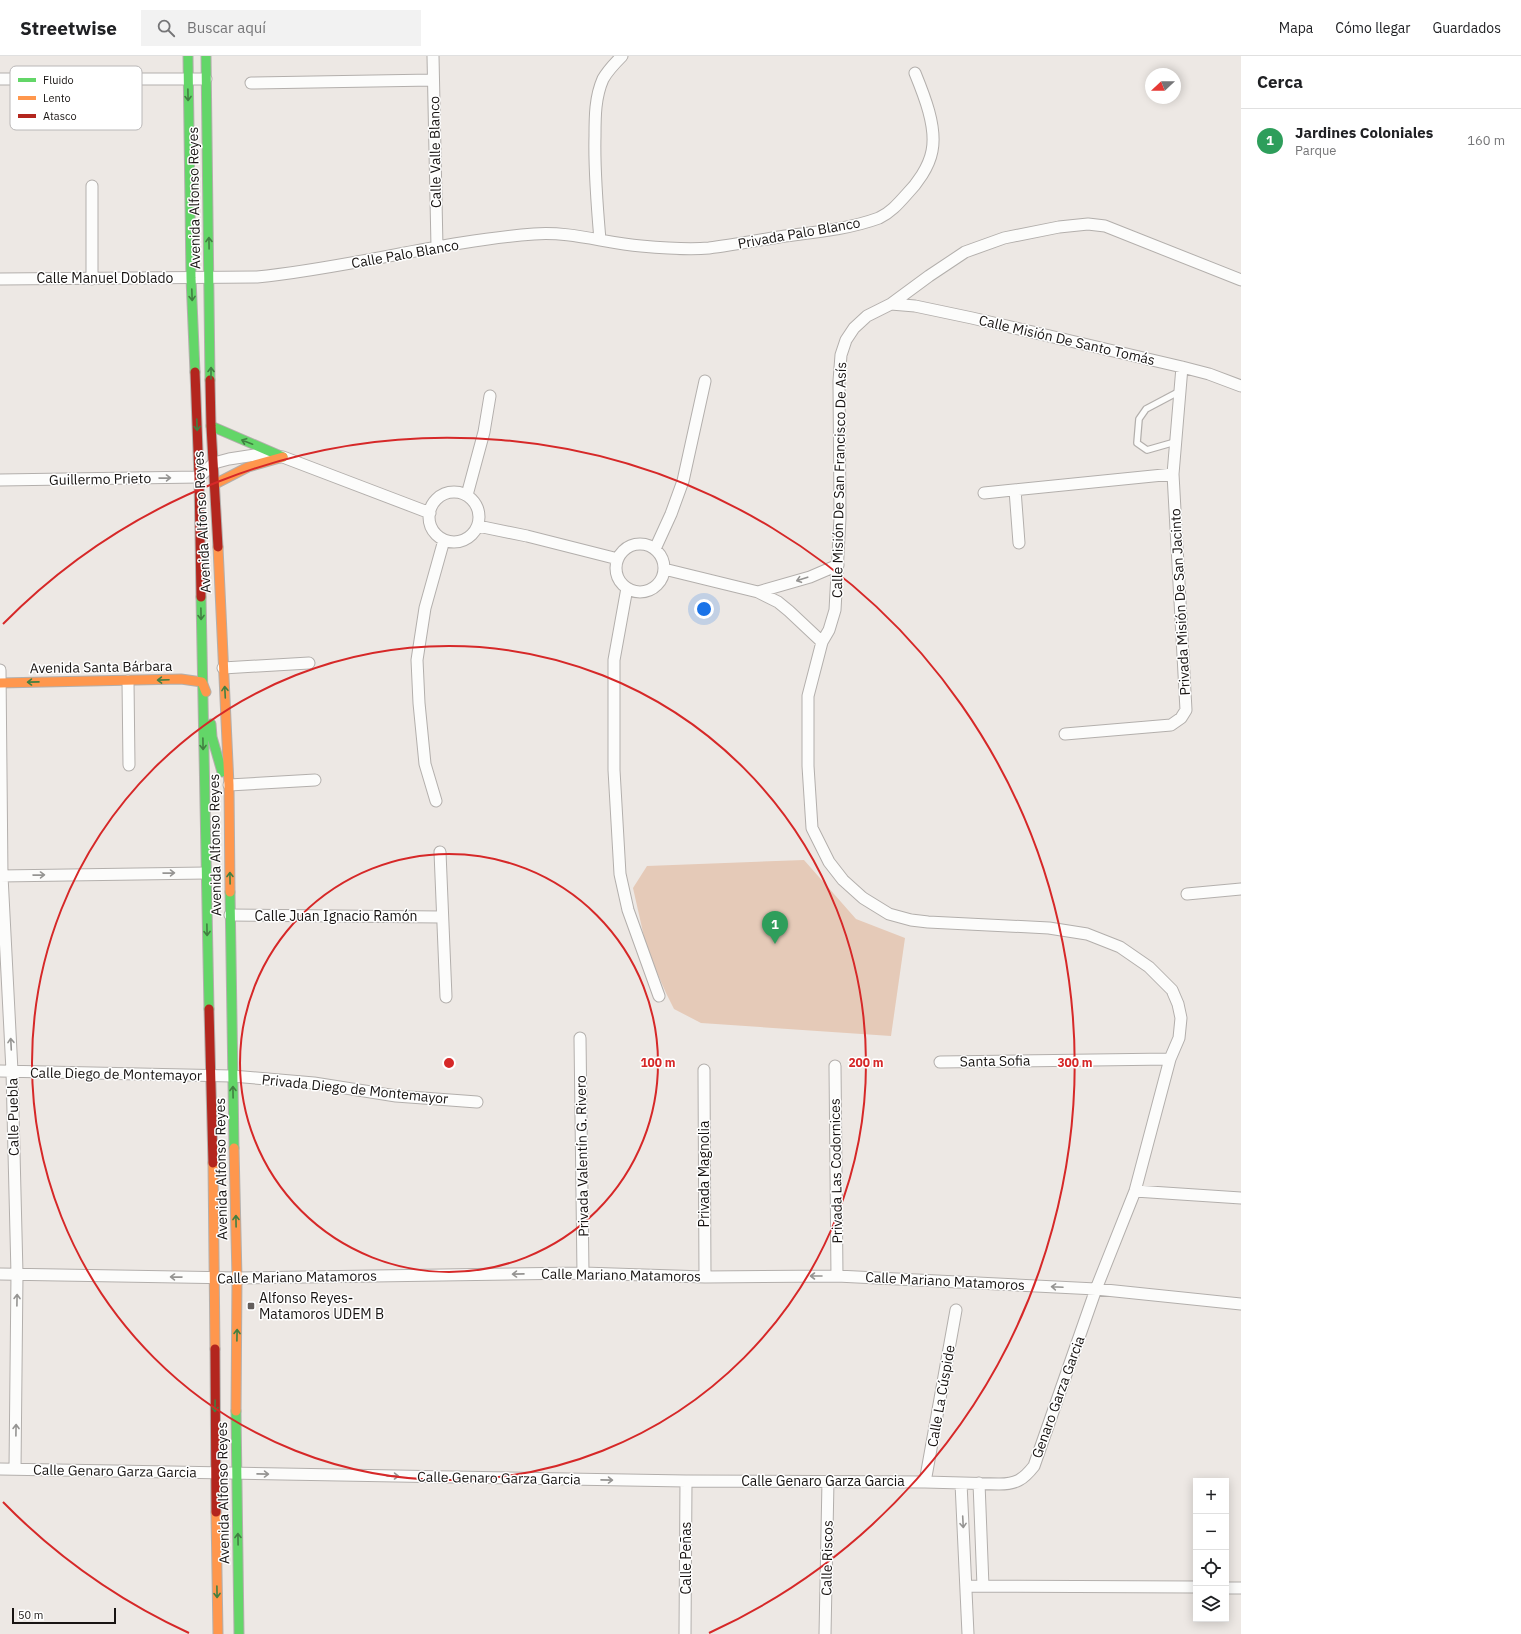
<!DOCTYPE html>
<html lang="es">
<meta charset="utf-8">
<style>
:root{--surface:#fff;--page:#f2f2f2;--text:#202124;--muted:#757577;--line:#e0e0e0;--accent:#b45309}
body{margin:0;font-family:"IBM Plex Sans",sans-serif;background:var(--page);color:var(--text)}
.controls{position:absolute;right:12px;bottom:12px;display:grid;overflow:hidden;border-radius:0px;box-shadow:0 2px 10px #0003}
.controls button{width:36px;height:36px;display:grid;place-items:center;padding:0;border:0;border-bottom:1px solid var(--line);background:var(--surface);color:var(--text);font:20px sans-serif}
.compass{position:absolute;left:1145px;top:12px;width:36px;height:36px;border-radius:50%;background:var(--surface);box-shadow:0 2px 10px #0003;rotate:248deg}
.scale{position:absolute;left:12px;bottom:10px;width:104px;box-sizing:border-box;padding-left:4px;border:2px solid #181412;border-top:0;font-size:11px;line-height:14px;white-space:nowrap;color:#181412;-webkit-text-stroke:3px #fff;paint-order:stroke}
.you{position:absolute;left:704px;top:553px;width:14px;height:14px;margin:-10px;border:3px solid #fff;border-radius:50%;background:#1a73e8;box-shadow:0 0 0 6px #1a73e833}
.badge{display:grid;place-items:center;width:26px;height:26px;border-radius:50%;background:var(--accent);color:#fff;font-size:13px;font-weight:700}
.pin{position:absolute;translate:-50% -33px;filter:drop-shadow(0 1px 2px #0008)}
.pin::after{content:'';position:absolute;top:21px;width:14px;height:12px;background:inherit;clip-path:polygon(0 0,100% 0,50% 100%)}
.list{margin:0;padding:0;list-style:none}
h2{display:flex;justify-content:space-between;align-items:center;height:52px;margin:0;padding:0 16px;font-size:17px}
h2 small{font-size:13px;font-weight:400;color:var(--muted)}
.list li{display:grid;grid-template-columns:26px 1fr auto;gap:12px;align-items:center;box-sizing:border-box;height:64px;padding:0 16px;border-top:1px solid var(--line)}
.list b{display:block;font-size:15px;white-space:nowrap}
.list p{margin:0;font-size:13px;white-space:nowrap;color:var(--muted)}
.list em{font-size:13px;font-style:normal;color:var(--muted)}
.icon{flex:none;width:22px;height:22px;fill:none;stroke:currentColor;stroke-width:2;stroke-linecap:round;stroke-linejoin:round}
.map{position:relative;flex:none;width:1241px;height:1578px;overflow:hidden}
header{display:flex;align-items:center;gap:24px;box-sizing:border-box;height:56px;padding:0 20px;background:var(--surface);border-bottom:1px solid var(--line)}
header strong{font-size:19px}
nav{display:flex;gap:22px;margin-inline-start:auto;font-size:14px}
.search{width:280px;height:36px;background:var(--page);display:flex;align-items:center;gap:10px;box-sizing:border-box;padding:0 14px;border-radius:0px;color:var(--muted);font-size:15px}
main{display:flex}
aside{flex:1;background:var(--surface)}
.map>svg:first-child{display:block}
.green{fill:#e5cab8}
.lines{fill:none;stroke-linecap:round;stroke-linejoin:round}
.lane-casing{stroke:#b3afac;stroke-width:8}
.street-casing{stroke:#b3afac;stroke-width:13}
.fast-casing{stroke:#b3afac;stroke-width:11}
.slow-casing{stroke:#b3afac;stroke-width:11}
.jam-casing{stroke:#b3afac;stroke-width:11}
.lane{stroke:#fcfcfb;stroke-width:5.5}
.street{stroke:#fcfcfb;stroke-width:11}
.fast{stroke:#63d668;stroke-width:9}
.slow{stroke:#ff974d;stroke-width:9}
.jam{stroke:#b3261e;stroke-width:9}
.oneway{stroke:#417f41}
.oneway2{stroke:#959492}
.ring{fill:none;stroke:#d62828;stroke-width:2}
.poi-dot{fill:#635e5c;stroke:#fff;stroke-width:1.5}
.labels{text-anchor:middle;stroke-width:3;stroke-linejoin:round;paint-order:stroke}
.street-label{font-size:14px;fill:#181412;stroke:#fff}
.poi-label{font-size:14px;fill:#181412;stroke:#fff;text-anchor:start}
.key{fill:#fff;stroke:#bab8b8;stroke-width:1}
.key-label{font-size:11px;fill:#181412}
.centre{fill:#d62828;stroke:#fff;stroke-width:2}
.ring-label{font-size:12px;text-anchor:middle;font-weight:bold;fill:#d62828;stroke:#fff;stroke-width:3;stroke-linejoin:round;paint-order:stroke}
</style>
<header>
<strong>Streetwise</strong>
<div class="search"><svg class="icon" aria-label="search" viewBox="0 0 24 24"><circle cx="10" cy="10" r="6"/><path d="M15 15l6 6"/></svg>Buscar aquí</div>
<nav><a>Mapa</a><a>Cómo llegar</a><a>Guardados</a></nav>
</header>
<main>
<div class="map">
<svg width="1241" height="1578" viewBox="0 0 1241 1578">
<rect width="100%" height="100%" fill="#ede8e4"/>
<path class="green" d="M804,804L856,863L905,882L891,980L701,967L674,953L666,937L647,894L633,832L647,810Z"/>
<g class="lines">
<defs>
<path id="lane" d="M1175,386L1147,394L1137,387L1139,363L1146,353L1180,335"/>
<path id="street" d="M433,0L437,191
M0,23H206
M251,27L433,24
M600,184C597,149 594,115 595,80C595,61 595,41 603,23C608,14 615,7 622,0
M0,223L257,221C350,212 441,185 534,178C570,175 605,187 641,190C663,192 687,194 709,192C734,189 759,184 785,180C816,176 849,173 879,162C890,157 898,148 906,139C917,128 929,111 932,95C937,71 924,39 915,17
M92,223V130
M891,248L915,250L972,262L1182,311L1209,318L1241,330
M0,424L199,421L214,407L229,403L255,399L283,401L430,457
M1015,434L1019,487
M429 461a25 25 0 1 1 50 0a25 25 0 1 1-50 0Z
M984,437L1173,418
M467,439L484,376L490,340
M478,470L527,480L618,503
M616 512a24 24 0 1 1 48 0a24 24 0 1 1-48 0Z
M655,493L671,458L683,425L705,325
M664,513L758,536L778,546L789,555L822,586
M627,532L614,604V714L620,818L628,854L659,940
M758,536L810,521L838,509
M223,612L309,607
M0,614L2,820L12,1015L17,1218L15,1413
M128,625L129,709
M1065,678L1171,669L1181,662L1186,654L1173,418L1182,311
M229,729L315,724
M436,745L425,708L419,647L417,604L425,552L444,484
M440,796L446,941
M0,820L206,817
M1187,838L1241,833
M230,859L441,861
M580,982L583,1217
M940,1006L1170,1003
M835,1010L837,1220
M704,1014L705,1221
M0,1015L232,1020L314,1027L396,1040L477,1046
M1135,1135L1241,1142
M0,1218L237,1222L583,1217L705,1221L837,1220L1096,1233L1241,1248
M0,1413L686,1425L925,1426L999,1428C1016,1428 1023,1424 1034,1410L1096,1233L1135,1135L1170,1003L1179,982L1181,962L1178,948L1172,934L1149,911L1120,891L1087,878L1049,872L928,866L911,864L889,858L863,842L843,824L829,806L812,772L808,710V640L822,586L829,574L835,554L840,462L839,325L841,299L846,284L854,272L867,260L891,248L929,220L965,196L1004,182L1059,171L1088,168L1105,170L1241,224
M925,1426L956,1254
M961,1427L968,1578
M979,1427L983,1530
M966,1530L1196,1531
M1226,1532H1241
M685,1578L686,1425
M825,1578L828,1425"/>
<path id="fast" d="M188,0L191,222L195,316
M206,0L210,324
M211,370L283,401
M201,541L209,953
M211,668L212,681L222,716
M230,836L234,1092
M236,1355L239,1578"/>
<path id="slow" d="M215,428L248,411L283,401
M218,491L229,729L230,836
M0,627L181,623L202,626L206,636
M234,1092L237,1222L236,1355
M213,1107L215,1293
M216,1456L218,1578"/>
<path id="jam" d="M195,316L199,421L201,541
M210,324L211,370L218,491
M209,953L213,1107
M215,1293L216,1456"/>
</defs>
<use href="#lane" class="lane-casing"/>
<use href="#street" class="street-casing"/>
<use href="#fast" class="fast-casing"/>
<use href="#slow" class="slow-casing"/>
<use href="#jam" class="jam-casing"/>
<use href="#lane" class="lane"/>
<use href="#street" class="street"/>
<use href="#fast" class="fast"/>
<use href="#slow" class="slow"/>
<use href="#jam" class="jam"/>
</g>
<defs><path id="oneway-shaft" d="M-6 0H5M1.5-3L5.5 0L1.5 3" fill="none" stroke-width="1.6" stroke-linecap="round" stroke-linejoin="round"/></defs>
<g class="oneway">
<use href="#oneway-shaft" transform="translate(188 39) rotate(89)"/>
<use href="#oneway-shaft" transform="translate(209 187) rotate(-91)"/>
<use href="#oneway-shaft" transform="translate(192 239) rotate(88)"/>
<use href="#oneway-shaft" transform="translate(211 317) rotate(-90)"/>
<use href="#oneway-shaft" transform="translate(197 369) rotate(88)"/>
<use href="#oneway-shaft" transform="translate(247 386) rotate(-159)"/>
<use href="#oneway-shaft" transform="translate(201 558) rotate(89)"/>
<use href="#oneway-shaft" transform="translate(163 624) rotate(178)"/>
<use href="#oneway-shaft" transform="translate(33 626) rotate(179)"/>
<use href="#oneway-shaft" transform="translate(225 636) rotate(-93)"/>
<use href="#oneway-shaft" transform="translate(203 688) rotate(89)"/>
<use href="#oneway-shaft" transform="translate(230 822) rotate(-91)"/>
<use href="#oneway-shaft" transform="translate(207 874) rotate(89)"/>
<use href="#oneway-shaft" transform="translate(233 1036) rotate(-91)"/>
<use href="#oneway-shaft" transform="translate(236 1165) rotate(-91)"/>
<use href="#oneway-shaft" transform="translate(237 1279) rotate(-89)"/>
<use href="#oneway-shaft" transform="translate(215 1350) rotate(91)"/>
<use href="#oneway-shaft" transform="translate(238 1483) rotate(-91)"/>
<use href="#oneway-shaft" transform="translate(217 1536) rotate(89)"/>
</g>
<g class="oneway2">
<use href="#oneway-shaft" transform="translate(165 422) rotate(-1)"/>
<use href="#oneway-shaft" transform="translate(802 523) rotate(162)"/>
<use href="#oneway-shaft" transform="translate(169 817) rotate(-1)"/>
<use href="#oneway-shaft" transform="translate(39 819) rotate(-1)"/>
<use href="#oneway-shaft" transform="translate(11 988) rotate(-93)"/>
<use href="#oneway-shaft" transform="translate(518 1218) rotate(179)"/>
<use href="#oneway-shaft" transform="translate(816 1220) rotate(180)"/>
<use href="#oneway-shaft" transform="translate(176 1221) rotate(-179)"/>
<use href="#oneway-shaft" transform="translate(1057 1231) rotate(-177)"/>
<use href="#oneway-shaft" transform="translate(17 1244) rotate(-89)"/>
<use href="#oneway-shaft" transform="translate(16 1374) rotate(-89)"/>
<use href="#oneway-shaft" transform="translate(263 1418) rotate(1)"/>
<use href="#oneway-shaft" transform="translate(393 1420) rotate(1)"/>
<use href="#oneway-shaft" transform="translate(607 1424) rotate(1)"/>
<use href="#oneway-shaft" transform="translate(963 1466) rotate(87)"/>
</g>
<g class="ring">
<circle cx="449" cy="1007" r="209"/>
<circle cx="449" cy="1007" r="417"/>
<path d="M189 1577A626 626 0 0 1 3 1446M3 568A626 626 0 1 1 709 1577"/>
</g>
<rect class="poi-dot" x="247" y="1246" width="8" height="8" rx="2"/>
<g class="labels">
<g class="street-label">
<text transform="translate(435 96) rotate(-91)" y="5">Calle Valle Blanco</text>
<text transform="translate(194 142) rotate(-91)" y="5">Avenida Alfonso Reyes</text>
<text transform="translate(799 177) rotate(-10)" y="5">Privada Palo Blanco</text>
<text transform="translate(405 198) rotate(-10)" y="5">Calle Palo Blanco</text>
<text x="105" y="227">Calle Manuel Doblado</text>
<text transform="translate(1067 284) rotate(13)" y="5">Calle Misión De Santo Tomás</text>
<text transform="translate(100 423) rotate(-1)" y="5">Guillermo Prieto</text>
<text transform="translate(839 424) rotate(-89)" y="5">Calle Misión De San Francisco De Asís</text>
<text transform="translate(202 466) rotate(-93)" y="5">Avenida Alfonso Reyes</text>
<text transform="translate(1180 546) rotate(-93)" y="5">Privada Misión De San Jacinto</text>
<text transform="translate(101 611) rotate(-1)" y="5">Avenida Santa Bárbara</text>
<text transform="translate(215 789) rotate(-91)" y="5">Avenida Alfonso Reyes</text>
<text x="336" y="865">Calle Juan Ignacio Ramón</text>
<text transform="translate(995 1005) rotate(-1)" y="5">Santa Sofia</text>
<text transform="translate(116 1018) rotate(1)" y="5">Calle Diego de Montemayor</text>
<text transform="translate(355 1033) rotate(6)" y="5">Privada Diego de Montemayor</text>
<text transform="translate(13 1061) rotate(-91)" y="5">Calle Puebla</text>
<text transform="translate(582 1100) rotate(-91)" y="5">Privada Valentín G. Rivero</text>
<text transform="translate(221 1113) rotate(-91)" y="5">Avenida Alfonso Reyes</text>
<text transform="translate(836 1115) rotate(-91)" y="5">Privada Las Codornices</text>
<text transform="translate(704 1118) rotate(-90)" y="5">Privada Magnolia</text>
<text transform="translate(621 1219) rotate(1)" y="5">Calle Mariano Matamoros</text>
<text transform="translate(297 1221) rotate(-1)" y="5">Calle Mariano Matamoros</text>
<text transform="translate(945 1225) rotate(3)" y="5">Calle Mariano Matamoros</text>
<text transform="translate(941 1340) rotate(-80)" y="5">Calle La Cúspide</text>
<text transform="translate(1058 1341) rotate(-70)" y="5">Genaro Garza Garcia</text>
<text transform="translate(115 1415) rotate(1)" y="5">Calle Genaro Garza Garcia</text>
<text transform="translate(499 1422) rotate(1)" y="5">Calle Genaro Garza Garcia</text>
<text x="823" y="1430">Calle Genaro Garza Garcia</text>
<text transform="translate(223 1437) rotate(-91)" y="5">Avenida Alfonso Reyes</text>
<text transform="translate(686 1502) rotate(-90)" y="5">Calle Peñas</text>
<text transform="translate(827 1502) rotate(-89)" y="5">Calle Riscos</text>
</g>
<g class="poi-label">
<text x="259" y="1247">Alfonso Reyes-<tspan x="259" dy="16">Matamoros UDEM B</tspan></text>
</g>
</g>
<rect x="10" y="10" width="132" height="64" rx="6" class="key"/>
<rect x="18" y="22" width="18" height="4" fill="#63d668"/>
<rect x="18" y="40" width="18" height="4" fill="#ff974d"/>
<rect x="18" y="58" width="18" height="4" fill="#b3261e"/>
<g class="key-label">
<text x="43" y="28">Fluido</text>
<text x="43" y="46">Lento</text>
<text x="43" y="64">Atasco</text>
</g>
<circle cx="449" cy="1007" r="6" class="centre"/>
<g class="ring-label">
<text x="658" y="1011">100 m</text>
<text x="866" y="1011">200 m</text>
<text x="1075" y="1011">300 m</text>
</g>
</svg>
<div class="controls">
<button>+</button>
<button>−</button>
<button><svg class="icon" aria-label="locate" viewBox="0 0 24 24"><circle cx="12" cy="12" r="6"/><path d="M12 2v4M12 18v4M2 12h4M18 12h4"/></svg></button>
<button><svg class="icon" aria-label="layers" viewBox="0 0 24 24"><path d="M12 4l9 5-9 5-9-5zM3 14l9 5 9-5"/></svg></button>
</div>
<svg class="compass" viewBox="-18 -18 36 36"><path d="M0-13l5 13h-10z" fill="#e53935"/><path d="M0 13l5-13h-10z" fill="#757577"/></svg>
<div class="scale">50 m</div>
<div class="you"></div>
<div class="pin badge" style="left:775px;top:888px;background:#2e9e5b">1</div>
</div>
<aside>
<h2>Cerca<small></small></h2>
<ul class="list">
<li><span class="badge" style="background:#2e9e5b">1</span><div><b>Jardines Coloniales</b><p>Parque</p></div><em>160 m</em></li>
</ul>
</aside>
</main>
